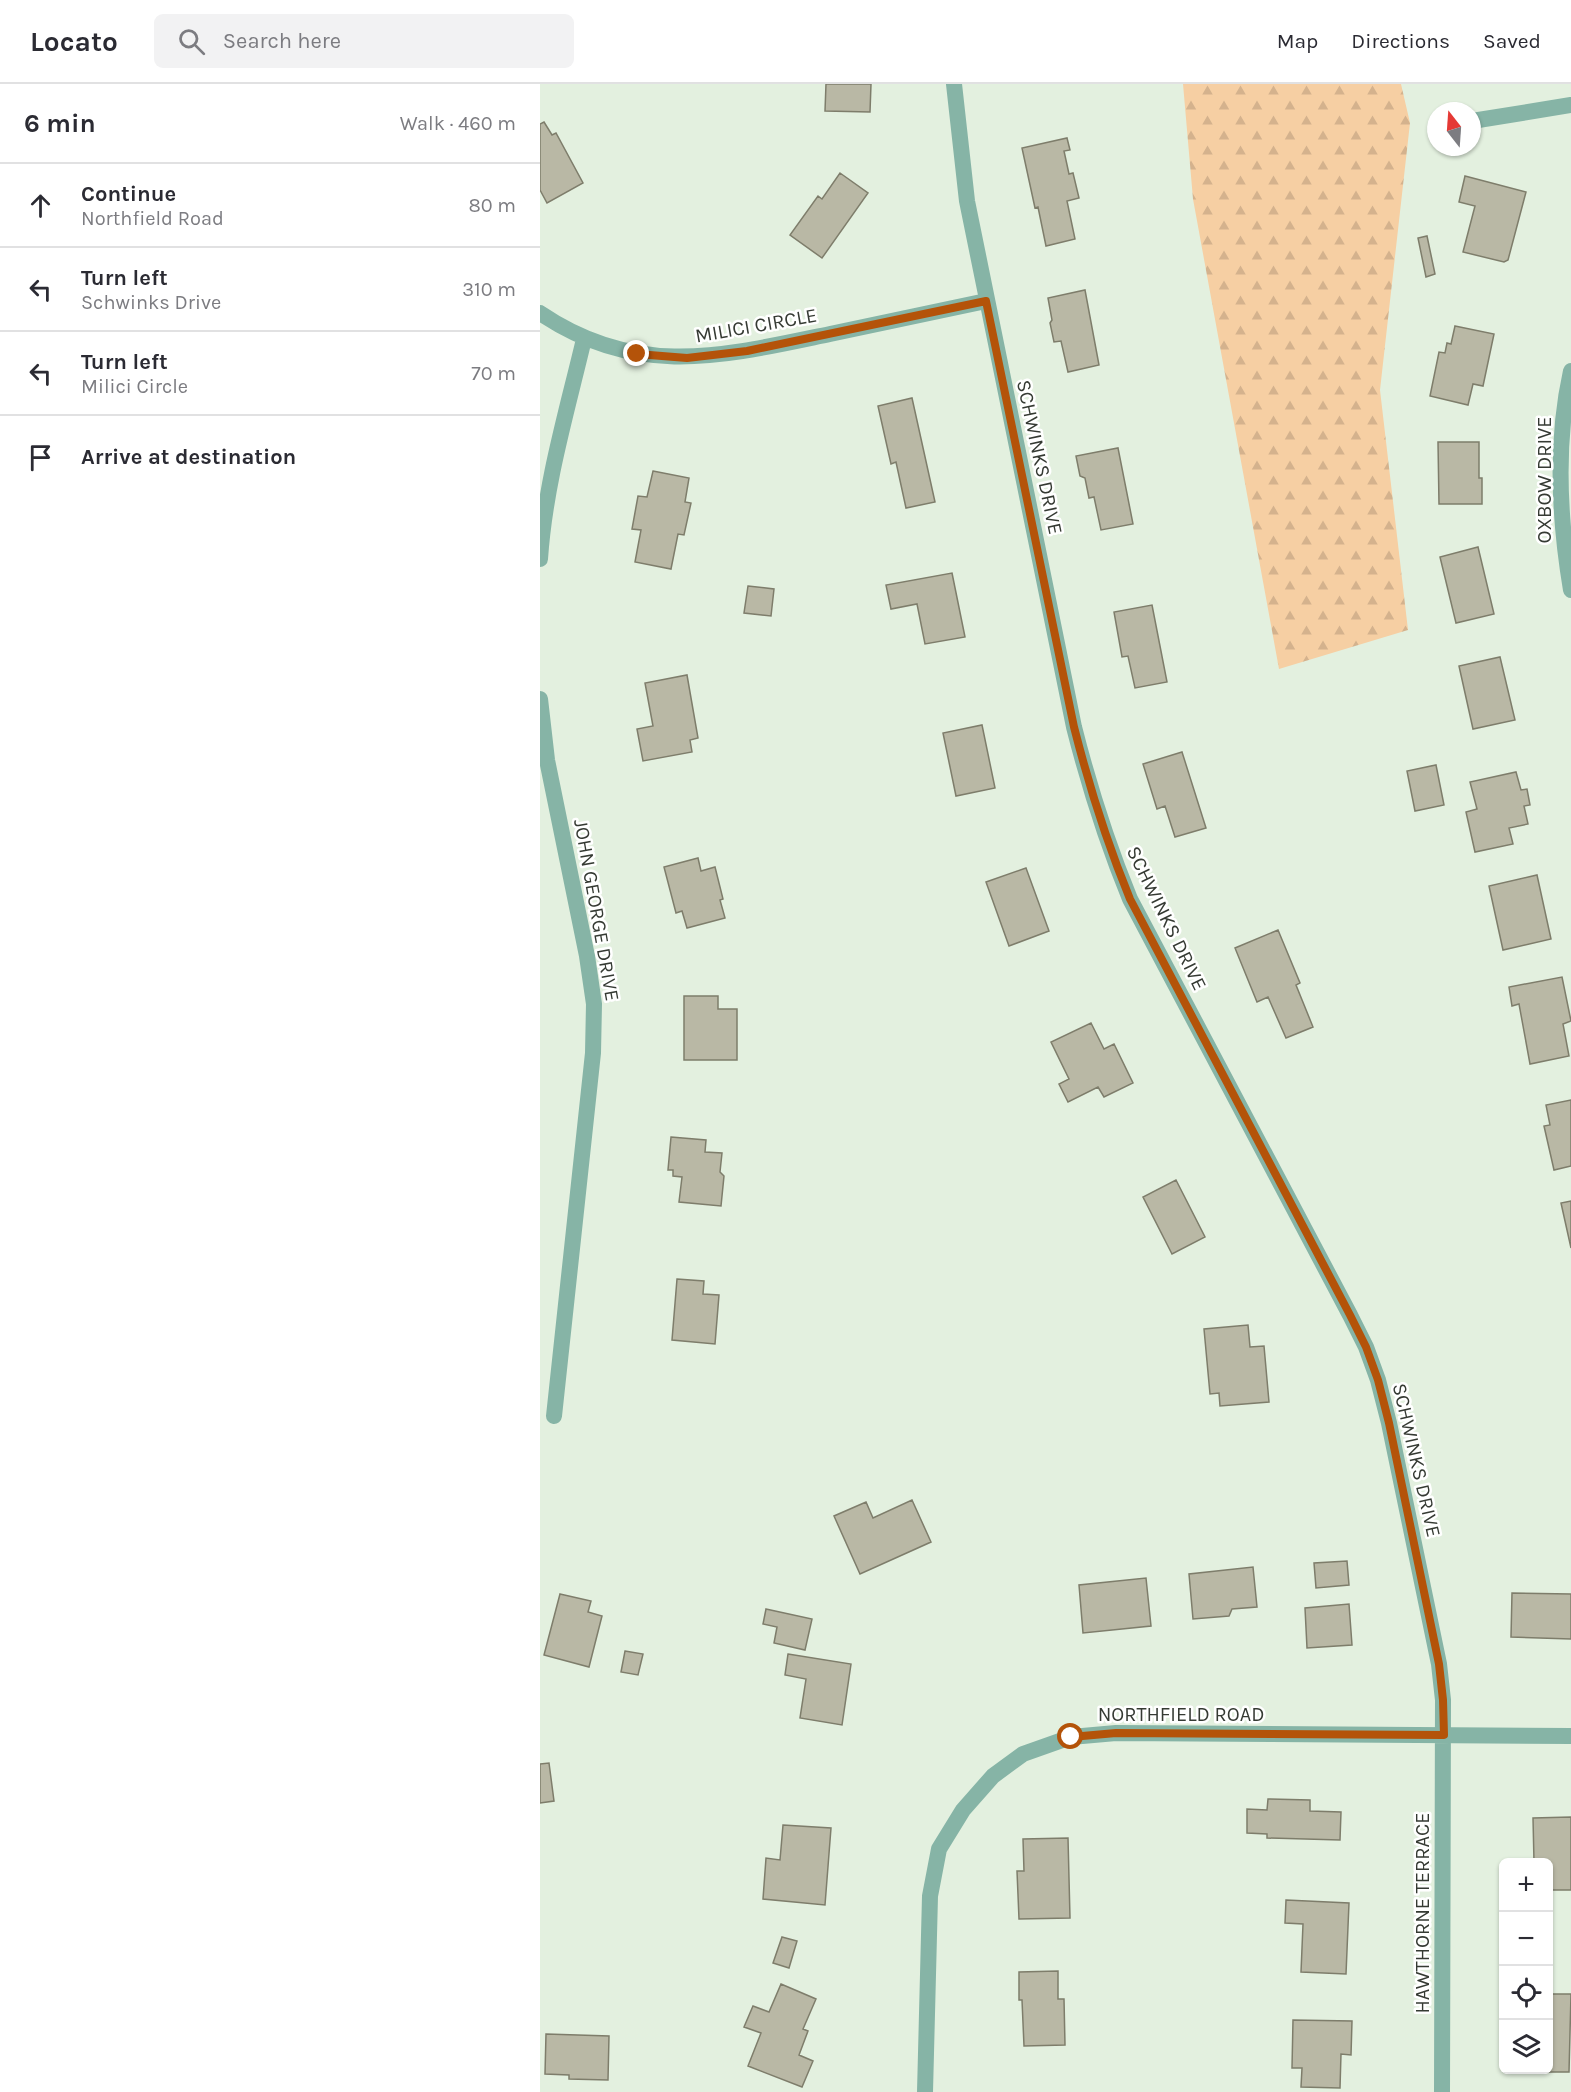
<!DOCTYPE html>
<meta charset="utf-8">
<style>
:root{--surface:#fff;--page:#f2f2f3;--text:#2b2b33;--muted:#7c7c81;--line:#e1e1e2}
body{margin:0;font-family:Karla,sans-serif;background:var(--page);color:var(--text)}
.controls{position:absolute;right:18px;bottom:18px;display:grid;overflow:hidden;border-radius:9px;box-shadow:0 2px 4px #0004}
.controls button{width:54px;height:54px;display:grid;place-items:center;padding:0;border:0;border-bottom:2px solid var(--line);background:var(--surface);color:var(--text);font:30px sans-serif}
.compass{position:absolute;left:887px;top:18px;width:54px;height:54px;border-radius:50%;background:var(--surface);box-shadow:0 2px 4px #0004;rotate:343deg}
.stop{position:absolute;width:18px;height:18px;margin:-14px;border:4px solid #b45309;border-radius:50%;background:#fff}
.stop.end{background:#b45309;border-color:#fff;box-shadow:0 2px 6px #0008}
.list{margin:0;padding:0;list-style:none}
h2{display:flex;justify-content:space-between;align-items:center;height:78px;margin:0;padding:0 24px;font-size:26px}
h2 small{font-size:20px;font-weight:400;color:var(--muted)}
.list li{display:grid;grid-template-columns:39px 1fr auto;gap:18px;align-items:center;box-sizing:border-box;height:84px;padding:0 24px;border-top:2px solid var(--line)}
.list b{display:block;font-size:22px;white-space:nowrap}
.list p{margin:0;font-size:20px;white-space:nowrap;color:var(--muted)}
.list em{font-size:20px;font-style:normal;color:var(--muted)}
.icon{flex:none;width:33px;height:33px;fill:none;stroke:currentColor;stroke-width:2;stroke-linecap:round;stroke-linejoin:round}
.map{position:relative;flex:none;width:1031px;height:2008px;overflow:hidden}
header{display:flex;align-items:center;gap:36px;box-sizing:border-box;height:84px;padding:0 30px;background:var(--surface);border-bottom:2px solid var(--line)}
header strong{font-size:28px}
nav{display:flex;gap:33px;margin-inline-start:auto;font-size:21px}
.search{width:420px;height:54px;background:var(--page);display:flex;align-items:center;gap:15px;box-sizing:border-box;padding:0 21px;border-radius:9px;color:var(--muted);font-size:22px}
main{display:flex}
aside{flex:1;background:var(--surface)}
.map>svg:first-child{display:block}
.forest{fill:url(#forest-firs)}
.building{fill:#b9b8a5;stroke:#7e7d6b;stroke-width:1.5}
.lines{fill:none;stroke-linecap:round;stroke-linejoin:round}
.minor{stroke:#86b4a6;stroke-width:16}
.route{stroke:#b45309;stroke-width:8}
.labels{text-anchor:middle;stroke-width:5;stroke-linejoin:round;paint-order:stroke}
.street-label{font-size:20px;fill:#353a33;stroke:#fff}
</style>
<header>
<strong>Locato</strong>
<div class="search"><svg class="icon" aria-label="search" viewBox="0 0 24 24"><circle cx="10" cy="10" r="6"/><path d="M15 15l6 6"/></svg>Search here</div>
<nav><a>Map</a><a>Directions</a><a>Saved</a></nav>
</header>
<main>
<aside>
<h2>6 min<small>Walk · 460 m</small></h2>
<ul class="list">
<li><svg class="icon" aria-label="ahead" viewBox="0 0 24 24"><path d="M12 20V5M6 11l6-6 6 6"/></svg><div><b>Continue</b><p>Northfield Road</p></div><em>80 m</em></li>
<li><svg class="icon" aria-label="left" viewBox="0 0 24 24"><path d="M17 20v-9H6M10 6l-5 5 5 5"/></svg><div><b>Turn left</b><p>Schwinks Drive</p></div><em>310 m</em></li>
<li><svg class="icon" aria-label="left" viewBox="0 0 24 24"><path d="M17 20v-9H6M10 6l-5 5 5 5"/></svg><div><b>Turn left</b><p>Milici Circle</p></div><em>70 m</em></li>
<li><svg class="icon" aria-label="arrive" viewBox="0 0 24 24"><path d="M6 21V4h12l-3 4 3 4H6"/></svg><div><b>Arrive at destination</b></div></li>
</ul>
</aside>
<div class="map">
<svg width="1031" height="2008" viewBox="0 0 1031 2008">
<defs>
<pattern id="forest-firs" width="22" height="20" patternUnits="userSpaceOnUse" patternTransform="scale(1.5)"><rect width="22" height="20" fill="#f6cfa3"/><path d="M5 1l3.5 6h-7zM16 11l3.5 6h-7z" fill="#d4b28d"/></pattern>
</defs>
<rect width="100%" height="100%" fill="#e3f0df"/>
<path class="forest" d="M643,0H861L870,39L840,306L868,546L739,585L653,115Z"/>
<path class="building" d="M286,0H331L330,28L285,27Z
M4,38L12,51L16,49L43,99L7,119L0,106V40Z
M527,54L530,66L524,67L529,90L533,89L539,114L527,117L535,155L506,162L498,123L495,124L482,64Z
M300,89L328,109L282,174L250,151L278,112L282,115Z
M925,92L986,108L968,176L964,178L923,168L935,122L919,118Z
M887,152L895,190L886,193L878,154Z
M545,206L559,281L528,288L521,257L514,258L510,239L512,236L508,214Z
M915,242L954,250L943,302L933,300L928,321L890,312L899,268L905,269L907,259L911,260Z
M372,314L395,418L366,424L356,378L351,380L338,322Z
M898,358H939V394H942V420H899Z
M578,364L593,440L561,446L554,413L549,414L545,394L540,392L536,372Z
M113,387L149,394L145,418L151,419L144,451L138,450L131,485L95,478L101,446L92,445L98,412L107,413Z
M938,463L954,530L916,539L900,473Z
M412,489L425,553L385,560L377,520L351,525L346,501Z
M208,502L234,505L231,532L204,529Z
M612,521L627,598L595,604L588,572L582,573L574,528Z
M960,573L975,636L933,645L919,582Z
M147,591L158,654L150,656L152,668L103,677L97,645L113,642L105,599Z
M442,641L455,704L416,712L403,649Z
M642,668L666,744L635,753L625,722L617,725L603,680Z
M896,681L904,721L875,727L867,687Z
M976,688L981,706L987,705L990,721L984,722L988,740L969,744L973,760L935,768L926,728L937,725L930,698Z
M158,774L161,787L175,783L183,815L180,816L185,834L147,844L142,827L136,829L124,783Z
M486,784L509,847L469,862L446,798Z
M997,791L1011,855L963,866L949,802Z
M738,846L760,899L756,901L773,943L746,954L728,913L717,918L695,864Z
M1022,893L1031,937L1023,940L1029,972L990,980L979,920L972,922L969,903Z
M144,912H178V925H197V976H144Z
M551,939L564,965L574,960L593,999L564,1013L558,1003L528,1018L519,1000L529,995L511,958Z
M1031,1016V1082L1014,1086L1004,1042L1010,1041L1006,1021Z
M131,1053L166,1056L165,1068L182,1069L180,1088L184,1092L181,1122L139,1118L142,1093L133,1092V1086H128Z
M636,1096L665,1153L632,1170L603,1113Z
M1031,1117V1164L1021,1119Z
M137,1195L164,1197L163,1210L179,1211L175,1260L132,1256Z
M708,1241L710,1263L724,1262L729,1318L680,1322L679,1309L670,1310L664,1245Z
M372,1416L391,1458L320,1490L294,1432L326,1418L333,1434Z
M807,1477L809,1501L776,1504L774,1479Z
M713,1483L717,1523L692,1525L689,1532L653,1535L649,1490Z
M606,1494L611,1542L543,1549L539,1501Z
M972,1509L1031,1510V1555L971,1553Z
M20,1510L51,1517L48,1528L62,1532L49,1583L4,1571Z
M809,1520L812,1561L767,1564L765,1524Z
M226,1525L272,1535L265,1566L234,1559L237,1543L223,1540Z
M85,1567L103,1570L98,1591L81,1588Z
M248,1570L311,1580L302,1641L260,1634L266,1595L245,1591Z
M9,1679L14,1717L0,1719V1680Z
M728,1715L770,1716V1727L801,1728L800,1756L727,1754V1750L707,1749V1725L727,1726Z
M1031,1733V1806H1008V1778H994L993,1734Z
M243,1741L291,1744L285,1821L223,1815L226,1774L240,1776Z
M528,1754L530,1834L479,1835L477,1787H484L483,1755Z
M746,1816L809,1819L806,1890L761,1888L763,1840L745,1839Z
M242,1853L257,1857L249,1884L233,1879Z
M518,1887V1915H524L525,1961L484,1962L482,1916H479V1888Z
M241,1900L276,1915L263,1945L268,1947L259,1971L273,1977L262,2003L208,1982L221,1949L204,1943L213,1922L229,1928Z
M1008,1910H1031L1029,1988H989V1986H1008Z
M753,1936L812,1937L811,1971L801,1970L800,2004L761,2003L762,1984H752Z
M6,1950L69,1952L68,1996L29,1995V1991L5,1990Z"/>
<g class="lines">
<path class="minor" d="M414,0L427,117L534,643C549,702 567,759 590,815L810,1231L826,1263L838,1296L849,1339L899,1580L903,1616L902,2008
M932,37L1031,21
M0,229C97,295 184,272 290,250C342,239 394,228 446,217
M1031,287C1015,359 1019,434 1031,506
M0,475C5,400 27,327 44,255
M0,615L7,676L47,872L54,920L53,969L14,1332
M385,2008L390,1812L399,1765L423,1726L453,1692L483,1670L531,1653L576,1649L1031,1652"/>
</g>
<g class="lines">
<path class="route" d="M97,270L147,274L207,267L446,217L534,643C549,702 567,759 590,815L810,1231L826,1263L838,1296L849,1339L899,1580L903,1616L904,1651L576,1649L531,1653"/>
</g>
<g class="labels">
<g class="street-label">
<text transform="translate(216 241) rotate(-10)" y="7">MILICI CIRCLE</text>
<text transform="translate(500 373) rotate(78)" y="7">SCHWINKS DRIVE</text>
<text transform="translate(1004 396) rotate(-90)" y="7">OXBOW DRIVE</text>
<text transform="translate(57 826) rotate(80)" y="7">JOHN GEORGE DRIVE</text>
<text transform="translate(627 834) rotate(64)" y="7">SCHWINKS DRIVE</text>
<text transform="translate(877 1376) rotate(77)" y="7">SCHWINKS DRIVE</text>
<text x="641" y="1637">NORTHFIELD ROAD</text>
<text transform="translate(882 1829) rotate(-90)" y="7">HAWTHORNE TERRACE</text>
</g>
</g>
</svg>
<div class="controls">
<button>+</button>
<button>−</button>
<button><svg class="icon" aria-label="locate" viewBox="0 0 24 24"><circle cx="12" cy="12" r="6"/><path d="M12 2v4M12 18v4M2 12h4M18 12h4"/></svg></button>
<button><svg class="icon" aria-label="layers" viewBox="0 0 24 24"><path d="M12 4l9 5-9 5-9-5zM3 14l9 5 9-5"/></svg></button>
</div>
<svg class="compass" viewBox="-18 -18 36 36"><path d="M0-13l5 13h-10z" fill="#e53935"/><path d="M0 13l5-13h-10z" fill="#7c7c81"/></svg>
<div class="stop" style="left:531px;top:1653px"></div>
<div class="stop end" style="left:97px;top:270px"></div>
</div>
</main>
